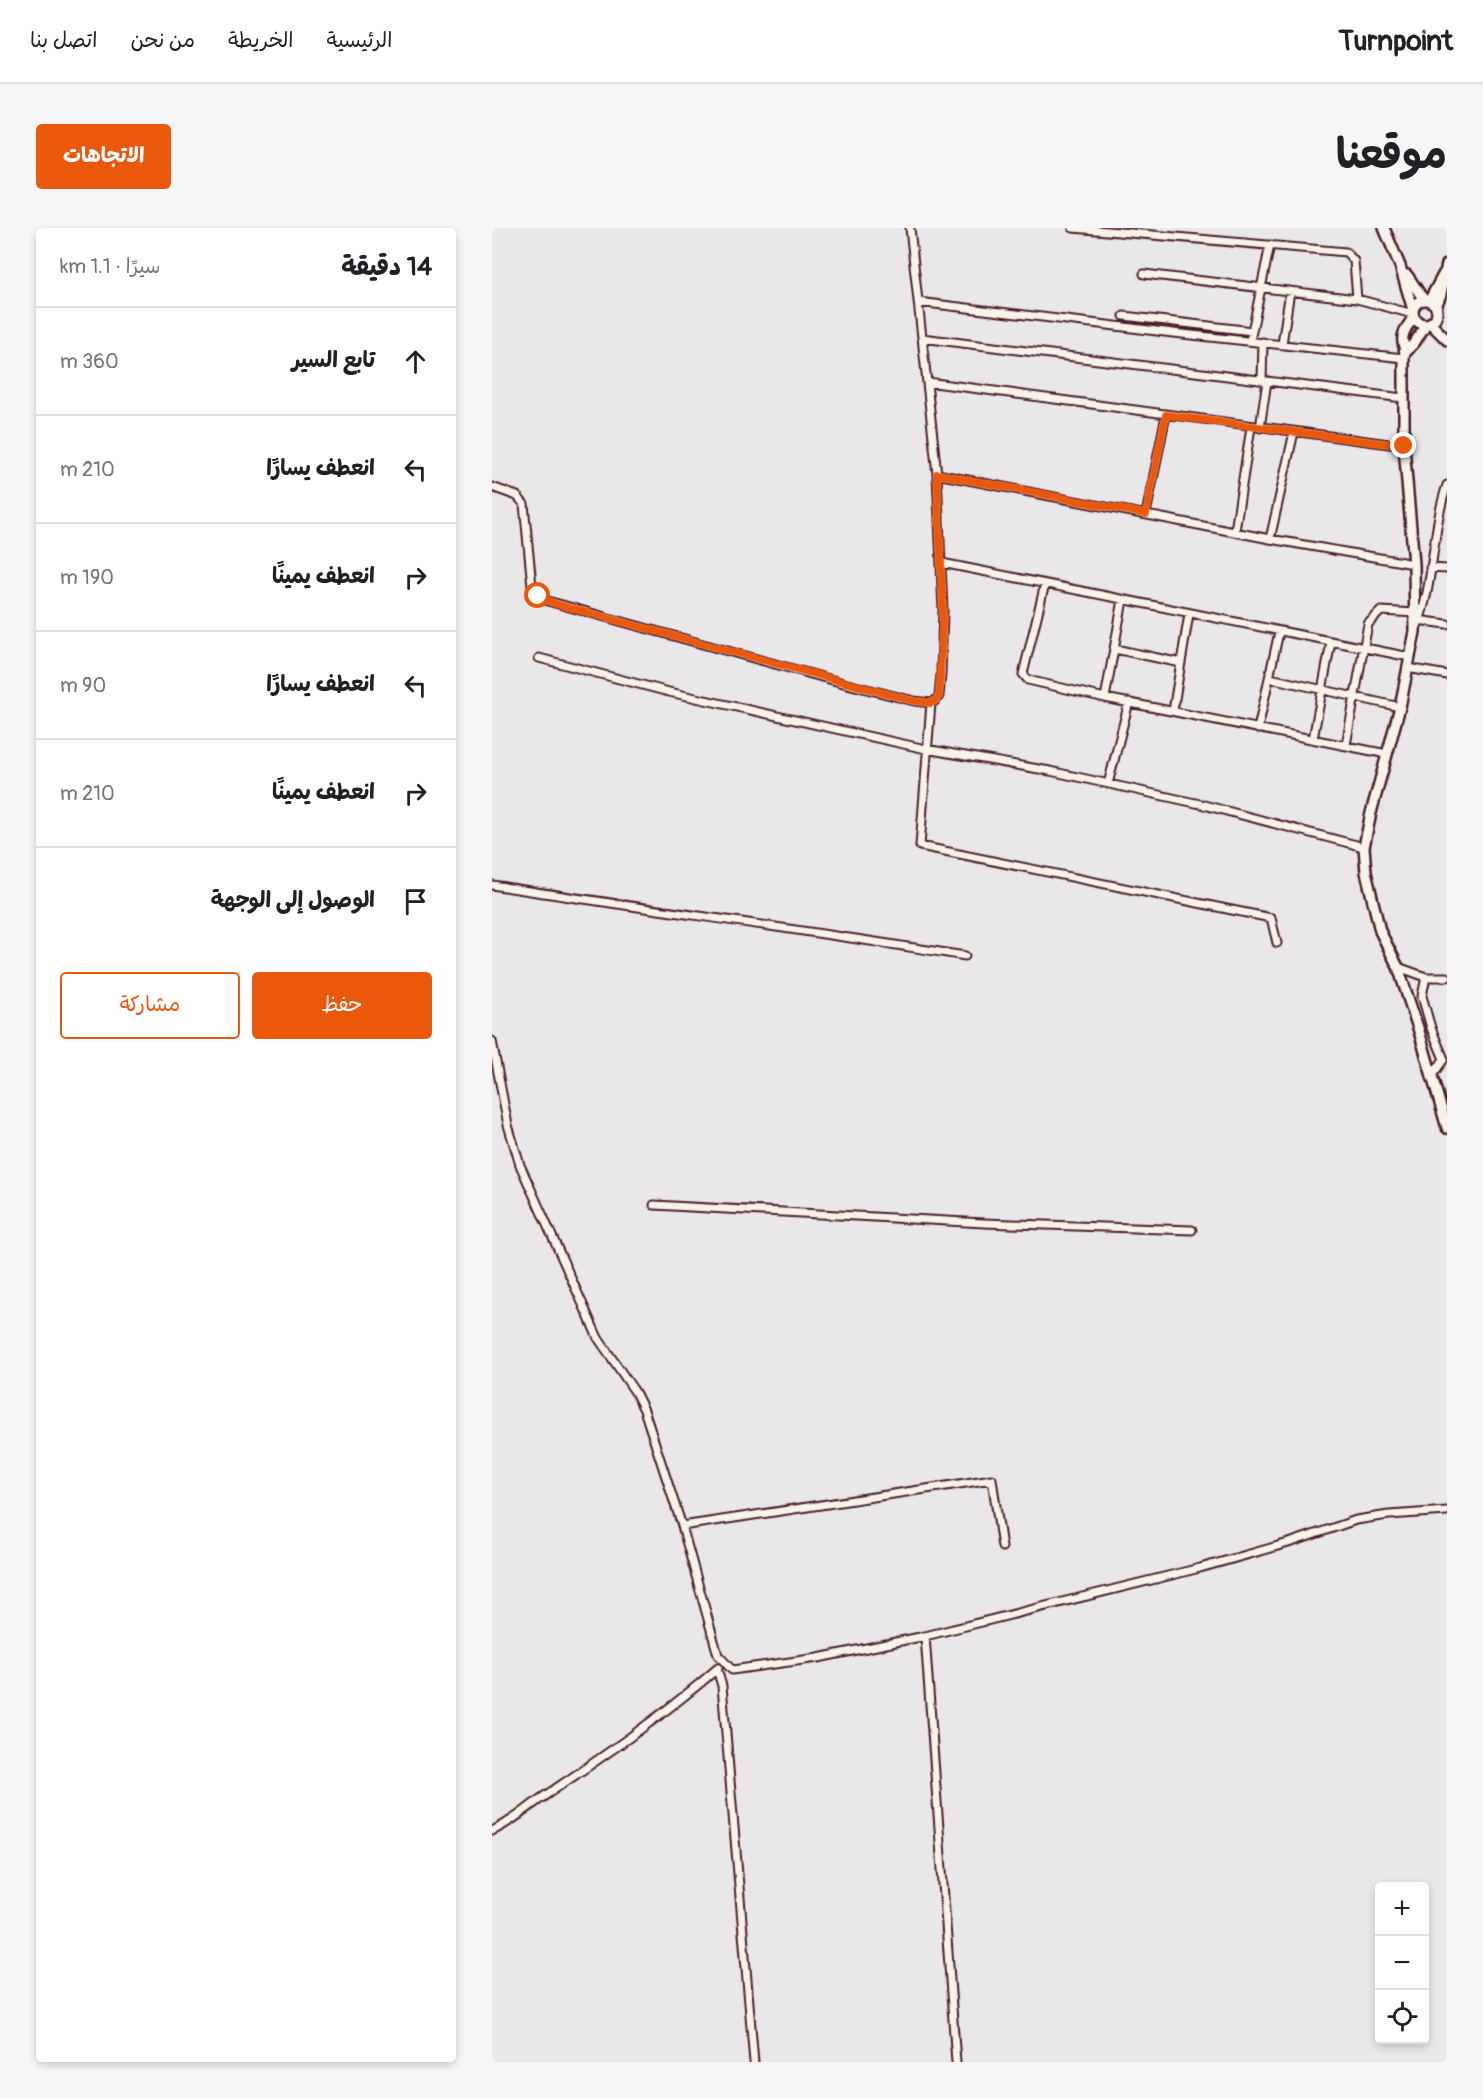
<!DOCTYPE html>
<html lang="ar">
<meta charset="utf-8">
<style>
:root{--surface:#fff;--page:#f6f6f6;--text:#202124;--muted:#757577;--line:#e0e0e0;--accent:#ea580c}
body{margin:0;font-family:Pangolin,"Playpen Sans Arabic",sans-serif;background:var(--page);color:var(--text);direction:rtl}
.controls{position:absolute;right:18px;bottom:18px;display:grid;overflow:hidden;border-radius:6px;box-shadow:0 3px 9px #0003}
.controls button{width:54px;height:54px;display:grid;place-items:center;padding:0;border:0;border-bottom:2px solid var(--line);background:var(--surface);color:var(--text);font:30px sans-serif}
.stop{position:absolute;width:18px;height:18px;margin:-14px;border:4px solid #ea580c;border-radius:50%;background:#fff}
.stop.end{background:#ea580c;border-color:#fff;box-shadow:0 2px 6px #0008}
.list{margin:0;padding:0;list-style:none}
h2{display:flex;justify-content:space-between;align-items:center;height:78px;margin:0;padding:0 24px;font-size:26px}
h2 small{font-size:20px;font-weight:400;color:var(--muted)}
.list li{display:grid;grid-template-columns:39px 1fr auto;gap:18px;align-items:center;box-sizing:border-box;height:108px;padding:0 24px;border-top:2px solid var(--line)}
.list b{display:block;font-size:22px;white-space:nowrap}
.list em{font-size:20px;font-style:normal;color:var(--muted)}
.actions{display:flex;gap:12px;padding:18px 24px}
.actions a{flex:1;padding:14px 0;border:2px solid var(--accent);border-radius:6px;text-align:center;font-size:21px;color:var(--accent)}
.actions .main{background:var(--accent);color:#fff}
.icon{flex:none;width:33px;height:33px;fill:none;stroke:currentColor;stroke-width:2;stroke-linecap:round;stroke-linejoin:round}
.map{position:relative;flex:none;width:955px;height:1834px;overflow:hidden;direction:ltr;border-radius:6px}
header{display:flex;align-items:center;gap:36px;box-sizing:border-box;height:84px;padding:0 30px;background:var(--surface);border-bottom:2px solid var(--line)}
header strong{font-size:28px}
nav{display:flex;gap:33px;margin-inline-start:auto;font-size:21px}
.intro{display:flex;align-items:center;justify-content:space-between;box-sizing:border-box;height:144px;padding:0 36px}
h1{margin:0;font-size:42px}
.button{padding:15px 27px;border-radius:6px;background:var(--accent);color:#fff;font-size:21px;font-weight:700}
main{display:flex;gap:36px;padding:0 36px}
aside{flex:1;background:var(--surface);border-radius:6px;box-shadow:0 3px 9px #0003}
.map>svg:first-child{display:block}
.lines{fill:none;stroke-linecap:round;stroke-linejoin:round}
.minor-casing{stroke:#4a1f2b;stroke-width:11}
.tertiary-casing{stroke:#4a1f2b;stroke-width:14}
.minor{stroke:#f7f3e8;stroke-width:7}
.tertiary{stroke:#f7f3e8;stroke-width:9}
.route{stroke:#ea580c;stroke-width:8}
</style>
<header>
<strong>Turnpoint</strong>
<nav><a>الرئيسية</a><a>الخريطة</a><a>من نحن</a><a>اتصل بنا</a></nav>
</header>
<div class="intro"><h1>موقعنا</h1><a class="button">الاتجاهات</a></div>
<main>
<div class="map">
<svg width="955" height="1834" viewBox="0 0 955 1834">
<rect width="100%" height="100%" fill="#e9e7e8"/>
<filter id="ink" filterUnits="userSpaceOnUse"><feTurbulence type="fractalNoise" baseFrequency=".0167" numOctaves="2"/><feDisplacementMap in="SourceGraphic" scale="12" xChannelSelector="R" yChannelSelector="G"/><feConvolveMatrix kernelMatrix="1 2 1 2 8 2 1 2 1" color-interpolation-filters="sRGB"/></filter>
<g filter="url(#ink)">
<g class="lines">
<defs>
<path id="minor" d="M581,0L854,24L862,33L865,71
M652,46L865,71L921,86
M426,74L681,105L912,130
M632,88L760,103
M430,110L911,170
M758,113L778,17
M790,116L798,63
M770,153L771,114
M435,154L912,218
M768,200L775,153
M445,246L778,311L922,336
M0,259L25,268L32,276L40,358L46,368L52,372L355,456L422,473L439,475L443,473L447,468L449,446L451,382L445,246L418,0
M654,286L674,187
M743,303L759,199
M778,311L802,204
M450,335L918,429
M938,340L955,341
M553,356L531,446L536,452L613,470L895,526
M925,392L955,396
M924,401C943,356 939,304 955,257
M623,421L689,435
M47,430L177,464L434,521L558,543L708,576L872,619
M915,440L955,447
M778,450L908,479
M613,470L631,372
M439,475L428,618L779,690L785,715
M681,483L697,386
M766,501L787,404
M821,511L839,414
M854,517L876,396L889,383L924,385
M616,556L637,474
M0,657C157,682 316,702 473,728
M906,739L934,749
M0,813L16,897L28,937L106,1110L143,1164L152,1182L190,1298L226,1427L240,1442L326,1430L433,1408L708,1340L800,1314L864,1292L897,1287L955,1283
M939,849L952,831L939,800L930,768L934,749H955
M162,977L492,995L700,1002
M190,1298L500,1251L510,1319
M433,1408L464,1834
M225,1441L230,1458L262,1834
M0,1603C21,1594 38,1577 57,1565C115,1526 173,1486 226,1440"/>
<path id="tertiary" d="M892,0L908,38L921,82
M915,47L932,72
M921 84a12 12 0 1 1 24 0a12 12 0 1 1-24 0Z
M937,73L952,45
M944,79L949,66L955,36
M922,89C917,96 909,105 911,114C912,121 914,122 912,130V218L922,336L923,404L908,479L879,585L872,619L874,644L888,703L906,739L927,803L955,900
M938,95L955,112
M914,124L923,114L934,96"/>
</defs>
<use href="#minor" class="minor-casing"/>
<use href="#tertiary" class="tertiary-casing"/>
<use href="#minor" class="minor"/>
<use href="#tertiary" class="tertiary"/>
</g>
</g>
<g class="lines" filter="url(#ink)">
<path class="route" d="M46,368L64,376L422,473L439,475L443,473L447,468L451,382L445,246L654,286L674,187L912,218"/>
</g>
</svg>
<div class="controls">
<button>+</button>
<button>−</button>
<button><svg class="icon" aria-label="locate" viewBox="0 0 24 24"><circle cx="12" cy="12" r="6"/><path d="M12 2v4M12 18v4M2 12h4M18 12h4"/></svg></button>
</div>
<div class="stop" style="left:46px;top:368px"></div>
<div class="stop end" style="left:912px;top:218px"></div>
</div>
<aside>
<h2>14 دقيقة<small>سيرًا · 1.1 km</small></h2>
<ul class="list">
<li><svg class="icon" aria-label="ahead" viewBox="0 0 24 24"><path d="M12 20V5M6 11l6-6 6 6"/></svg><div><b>تابع السير</b></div><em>360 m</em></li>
<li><svg class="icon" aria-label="left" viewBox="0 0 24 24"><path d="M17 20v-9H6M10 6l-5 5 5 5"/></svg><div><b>انعطف يسارًا</b></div><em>210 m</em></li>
<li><svg class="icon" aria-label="right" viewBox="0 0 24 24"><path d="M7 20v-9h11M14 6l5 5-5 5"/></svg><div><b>انعطف يمينًا</b></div><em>190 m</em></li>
<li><svg class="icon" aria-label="left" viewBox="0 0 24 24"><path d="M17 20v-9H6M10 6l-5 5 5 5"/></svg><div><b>انعطف يسارًا</b></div><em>90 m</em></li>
<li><svg class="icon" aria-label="right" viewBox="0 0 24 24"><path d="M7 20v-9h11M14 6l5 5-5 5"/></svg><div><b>انعطف يمينًا</b></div><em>210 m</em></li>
<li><svg class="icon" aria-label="arrive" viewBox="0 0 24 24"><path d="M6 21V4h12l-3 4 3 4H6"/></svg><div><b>الوصول إلى الوجهة</b></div></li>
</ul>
<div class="actions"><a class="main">حفظ</a><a>مشاركة</a></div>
</aside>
</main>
